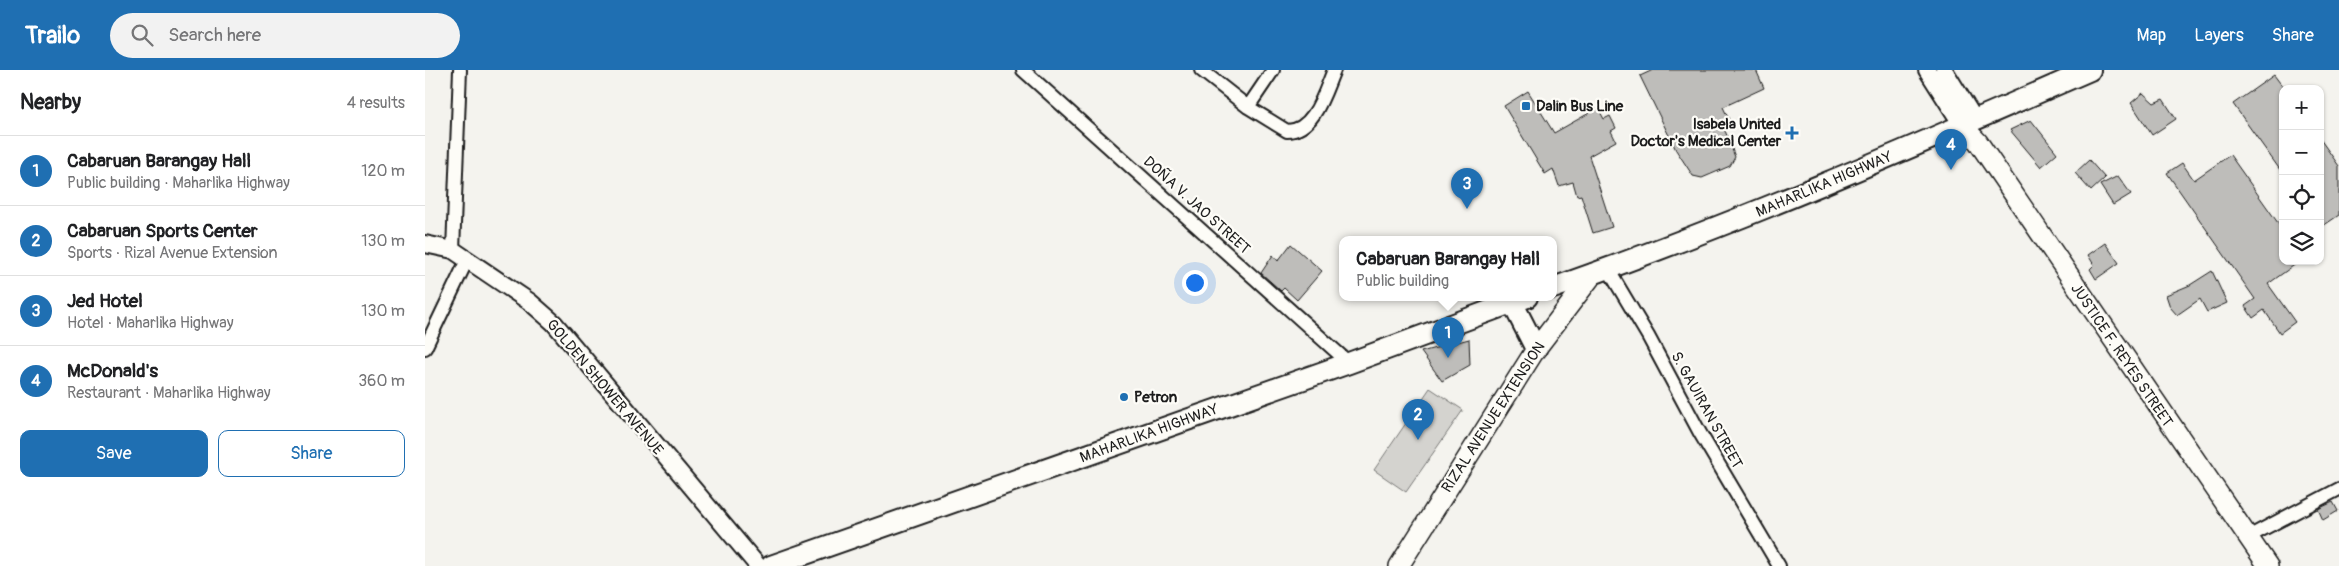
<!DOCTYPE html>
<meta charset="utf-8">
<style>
:root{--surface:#fff;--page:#f2f2f2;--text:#202124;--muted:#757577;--line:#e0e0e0;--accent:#1f6fb2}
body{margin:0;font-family:Pangolin,sans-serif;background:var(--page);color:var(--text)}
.controls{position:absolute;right:15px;top:15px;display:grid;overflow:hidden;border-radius:10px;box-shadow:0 1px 4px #0004}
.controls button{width:45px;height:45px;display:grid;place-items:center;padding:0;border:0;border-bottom:1px solid var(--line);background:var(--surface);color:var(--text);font:25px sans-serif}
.you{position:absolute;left:769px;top:212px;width:18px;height:18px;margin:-12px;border:4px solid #fff;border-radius:50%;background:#1a73e8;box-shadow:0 0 0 8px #1a73e833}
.badge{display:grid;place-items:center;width:32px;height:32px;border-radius:50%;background:var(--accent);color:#fff;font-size:16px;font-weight:700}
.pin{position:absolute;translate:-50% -41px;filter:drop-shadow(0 1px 2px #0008)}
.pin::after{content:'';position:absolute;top:26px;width:18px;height:15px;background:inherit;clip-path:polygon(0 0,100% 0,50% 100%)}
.popup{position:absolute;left:914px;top:166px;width:218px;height:65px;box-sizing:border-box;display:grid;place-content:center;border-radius:10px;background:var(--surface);filter:drop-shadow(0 1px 4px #0005);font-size:16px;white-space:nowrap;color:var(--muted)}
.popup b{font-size:19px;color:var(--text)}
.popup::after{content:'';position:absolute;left:50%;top:100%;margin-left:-10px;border:10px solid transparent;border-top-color:var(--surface)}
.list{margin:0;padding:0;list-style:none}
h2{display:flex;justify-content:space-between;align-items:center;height:65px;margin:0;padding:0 20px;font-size:21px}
h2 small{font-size:16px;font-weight:400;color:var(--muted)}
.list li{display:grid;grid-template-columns:32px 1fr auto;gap:15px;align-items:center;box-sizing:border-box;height:70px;padding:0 20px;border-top:1px solid var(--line)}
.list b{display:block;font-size:19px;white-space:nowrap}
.list p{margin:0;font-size:16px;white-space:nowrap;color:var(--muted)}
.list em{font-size:16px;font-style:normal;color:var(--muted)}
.actions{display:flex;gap:10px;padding:15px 20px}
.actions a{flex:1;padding:11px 0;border:1px solid var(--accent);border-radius:10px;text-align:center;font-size:18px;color:var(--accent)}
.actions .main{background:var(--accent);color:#fff}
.icon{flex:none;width:28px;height:28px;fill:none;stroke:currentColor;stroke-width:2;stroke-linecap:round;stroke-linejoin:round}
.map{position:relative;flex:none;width:1914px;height:496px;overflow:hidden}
header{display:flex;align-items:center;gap:30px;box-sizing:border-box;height:70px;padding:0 25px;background:var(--accent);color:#fff}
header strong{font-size:24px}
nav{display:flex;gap:28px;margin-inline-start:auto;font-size:18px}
.search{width:350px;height:45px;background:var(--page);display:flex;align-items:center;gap:12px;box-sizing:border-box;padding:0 18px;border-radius:28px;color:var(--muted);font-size:19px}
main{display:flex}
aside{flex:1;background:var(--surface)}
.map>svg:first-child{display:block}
.green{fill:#d4d3cf;stroke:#787876}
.building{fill:#bebdba;stroke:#1c1c1c}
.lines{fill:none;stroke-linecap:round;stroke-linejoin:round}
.minor-casing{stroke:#1c1c1c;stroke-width:16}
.tertiary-casing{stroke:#1c1c1c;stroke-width:20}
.secondary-casing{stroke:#1c1c1c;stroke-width:22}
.primary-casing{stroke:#1c1c1c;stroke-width:24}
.minor{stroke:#fdfcf7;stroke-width:12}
.tertiary{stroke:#fdfcf7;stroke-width:16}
.secondary{stroke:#fdfcf7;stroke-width:19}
.primary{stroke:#fdfcf7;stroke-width:20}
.poi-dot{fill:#1f6fb2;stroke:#fdfcf7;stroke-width:2}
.labels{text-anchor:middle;stroke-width:4.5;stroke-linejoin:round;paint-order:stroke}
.poi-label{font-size:15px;font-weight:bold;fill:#1c1c1c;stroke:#fdfcf7;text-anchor:start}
.street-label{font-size:15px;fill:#1c1c1c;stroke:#fdfcf7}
</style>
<header>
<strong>Trailo</strong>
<div class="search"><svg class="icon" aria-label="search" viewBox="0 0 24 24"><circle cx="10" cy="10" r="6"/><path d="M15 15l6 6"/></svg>Search here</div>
<nav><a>Map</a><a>Layers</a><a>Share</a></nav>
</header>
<main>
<aside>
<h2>Nearby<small>4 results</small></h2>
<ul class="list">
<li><span class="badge">1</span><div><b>Cabaruan Barangay Hall</b><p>Public building · Maharlika Highway</p></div><em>120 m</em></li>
<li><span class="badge">2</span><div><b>Cabaruan Sports Center</b><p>Sports · Rizal Avenue Extension</p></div><em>130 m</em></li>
<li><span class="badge">3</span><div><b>Jed Hotel</b><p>Hotel · Maharlika Highway</p></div><em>130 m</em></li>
<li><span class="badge">4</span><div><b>McDonald's</b><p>Restaurant · Maharlika Highway</p></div><em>360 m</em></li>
</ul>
<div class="actions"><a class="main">Save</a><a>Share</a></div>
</aside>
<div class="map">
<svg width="1914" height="496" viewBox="0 0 1914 496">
<rect width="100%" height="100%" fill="#f4f3ee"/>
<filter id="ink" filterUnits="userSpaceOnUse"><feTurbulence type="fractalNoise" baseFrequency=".02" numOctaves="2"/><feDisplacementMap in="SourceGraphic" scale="10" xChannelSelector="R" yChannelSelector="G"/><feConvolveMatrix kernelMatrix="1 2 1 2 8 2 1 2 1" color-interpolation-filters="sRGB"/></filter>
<g filter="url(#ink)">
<path class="green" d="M1005,318L1038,340L981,422L949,400Z"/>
<path class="building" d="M1228,0H1331L1339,18L1298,37L1306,54L1299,58L1310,87L1305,96L1277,108L1268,106L1251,80L1215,6Z
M1849,5L1858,17V104L1808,34Z
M1103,21L1129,63L1173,38L1179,49L1185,46L1191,58L1186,61L1191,71L1164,86L1187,157L1168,163L1156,125L1152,126L1148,112L1134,116L1128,99L1120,104L1079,36Z
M1718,23L1729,33L1738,29L1751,49L1727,65L1706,33Z
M1606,50L1632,83L1616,97L1585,60Z
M1895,69L1914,96V145L1895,158Z
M1805,85L1858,160V191H1875L1843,214L1870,252L1855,263L1839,240L1828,248L1820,236L1830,229L1742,103L1757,93L1769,110Z
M1664,90L1680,108L1666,121L1650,103Z
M1693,106L1706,124L1688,135L1675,115Z
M1680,173L1694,193L1671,209L1665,199L1669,195L1663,185Z
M866,174L897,201L872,230L859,218L856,221L836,203L848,185L853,191Z
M1787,201L1802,233L1782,242L1775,229L1752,245L1745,237L1741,225L1765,215Z
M1044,269L1045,295L1017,311L996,282Z
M1908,432L1913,441L1898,450L1893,439Z"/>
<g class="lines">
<defs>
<path id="minor" d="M598,0L924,293
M776,0L823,37L862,61C890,61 900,20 909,0
M823,37L848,0
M28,180L35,0
M1183,199L1223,266L1275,363L1354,496
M0,278L42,190
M1823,467L1914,419"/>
<path id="tertiary" d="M1502,0L1537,55
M1519,0L1550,50
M0,174L28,180L105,232L129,253L333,496"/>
<path id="secondary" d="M1537,55L1553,72L1843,496
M974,496L1111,279L1169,203"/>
<path id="primary" d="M1128,218C1311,154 1488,77 1665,0
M1087,232L1111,279
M346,496L924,293L1102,227"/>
</defs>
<use href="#minor" class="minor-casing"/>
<use href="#tertiary" class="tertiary-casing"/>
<use href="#secondary" class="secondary-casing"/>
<use href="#primary" class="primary-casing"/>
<use href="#minor" class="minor"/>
<use href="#tertiary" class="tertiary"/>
<use href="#secondary" class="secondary"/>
<use href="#primary" class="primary"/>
</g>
</g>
<g class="poi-dot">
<rect x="1096" y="31" width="10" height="10" rx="2.5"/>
<path d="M1364.5 55.5h5v5h5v5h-5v5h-5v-5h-5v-5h5z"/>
<circle cx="699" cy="327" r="5"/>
</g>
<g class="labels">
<g class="poi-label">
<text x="1111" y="41">Dalin Bus Line</text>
<text x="1356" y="59" text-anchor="end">Isabela United<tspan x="1356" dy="17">Doctor's Medical Center</tspan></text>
<text x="709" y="332">Petron</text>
</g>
<g class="street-label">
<text transform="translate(1399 114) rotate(-23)" y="5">MAHARLIKA HIGHWAY</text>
<text transform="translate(772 135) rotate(42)" y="5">DOÑA V. JAO STREET</text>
<text transform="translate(1697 285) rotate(56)" y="5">JUSTICE F. REYES STREET</text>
<text transform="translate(180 317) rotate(50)" y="5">GOLDEN SHOWER AVENUE</text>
<text transform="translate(1282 340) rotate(61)" y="5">S. GAUIRAN STREET</text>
<text transform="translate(1068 347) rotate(-57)" y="5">RIZAL AVENUE EXTENSION</text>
<text transform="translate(724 363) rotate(-20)" y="5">MAHARLIKA HIGHWAY</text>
</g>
</g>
</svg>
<div class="controls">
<button>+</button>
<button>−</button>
<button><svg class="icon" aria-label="locate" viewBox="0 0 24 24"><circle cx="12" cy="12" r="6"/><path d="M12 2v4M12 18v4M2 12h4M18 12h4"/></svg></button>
<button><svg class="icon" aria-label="layers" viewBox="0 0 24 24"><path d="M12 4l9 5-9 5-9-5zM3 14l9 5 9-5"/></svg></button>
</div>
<div class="you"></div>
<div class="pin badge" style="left:1023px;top:288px">1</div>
<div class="popup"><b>Cabaruan Barangay Hall</b>Public building</div>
<div class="pin badge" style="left:993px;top:370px">2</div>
<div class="pin badge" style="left:1042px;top:139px">3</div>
<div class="pin badge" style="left:1526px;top:100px">4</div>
</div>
</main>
